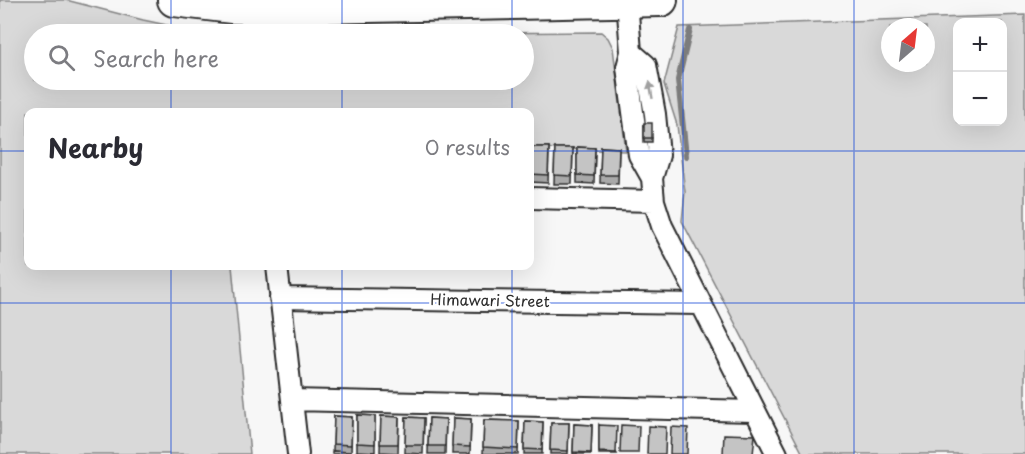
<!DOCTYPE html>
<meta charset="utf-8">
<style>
:root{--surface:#fff;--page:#f2f2f3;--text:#2b2b33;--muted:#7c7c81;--line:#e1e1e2}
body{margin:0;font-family:"Playpen Sans",sans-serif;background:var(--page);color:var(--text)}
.controls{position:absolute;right:18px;top:18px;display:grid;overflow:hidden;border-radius:12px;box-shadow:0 6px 24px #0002}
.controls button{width:54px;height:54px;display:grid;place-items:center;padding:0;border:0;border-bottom:2px solid var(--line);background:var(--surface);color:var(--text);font:30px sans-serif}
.compass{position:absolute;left:881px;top:18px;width:54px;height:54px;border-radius:50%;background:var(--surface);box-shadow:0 6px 24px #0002;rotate:28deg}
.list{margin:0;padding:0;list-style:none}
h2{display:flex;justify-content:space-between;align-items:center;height:78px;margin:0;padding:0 24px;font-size:26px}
h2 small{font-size:20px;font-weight:400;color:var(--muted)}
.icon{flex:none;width:33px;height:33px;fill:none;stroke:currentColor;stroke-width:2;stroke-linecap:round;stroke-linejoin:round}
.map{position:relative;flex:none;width:1025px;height:454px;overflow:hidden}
.search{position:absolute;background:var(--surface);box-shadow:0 6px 24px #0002;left:24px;top:24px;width:510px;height:66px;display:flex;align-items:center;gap:15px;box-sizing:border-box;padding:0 21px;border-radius:33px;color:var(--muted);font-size:22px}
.panel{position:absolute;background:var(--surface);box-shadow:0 6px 24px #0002;left:24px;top:108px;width:510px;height:162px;border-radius:12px}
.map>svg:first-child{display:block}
.grass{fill:#d9d9d9;stroke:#828282;stroke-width:1.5;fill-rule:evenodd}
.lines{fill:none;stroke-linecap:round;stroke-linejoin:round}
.stream{stroke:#7b7b7b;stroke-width:6}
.minor-casing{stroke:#2b2b2b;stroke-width:24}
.primary-casing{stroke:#2b2b2b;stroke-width:36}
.minor{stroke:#fff;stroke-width:20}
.primary{stroke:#fff;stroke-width:32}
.wall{fill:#a9a9a9;stroke:#2b2b2b;stroke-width:1.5}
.building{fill:#c4c4c4;stroke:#2b2b2b;stroke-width:1.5}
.oneway{fill:#a0a0a0}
.grid{fill:none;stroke:#1d4ed8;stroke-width:1.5;stroke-opacity:0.55}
.labels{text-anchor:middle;stroke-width:4.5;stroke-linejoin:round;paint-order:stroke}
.street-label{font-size:15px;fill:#2b2b2b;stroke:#fff}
</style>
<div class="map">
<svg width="1025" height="454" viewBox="0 0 1025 454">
<rect width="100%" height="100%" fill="#f7f7f7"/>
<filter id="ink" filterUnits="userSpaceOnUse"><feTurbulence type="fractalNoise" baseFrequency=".0167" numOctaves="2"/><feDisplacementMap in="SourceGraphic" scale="12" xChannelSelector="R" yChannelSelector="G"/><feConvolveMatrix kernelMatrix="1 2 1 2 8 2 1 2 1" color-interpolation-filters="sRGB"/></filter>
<g filter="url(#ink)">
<path class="grass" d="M0,0H66L143,20L209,34H34V80H524V34H323L601,32L608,38L613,48L626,151L530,148V112H28V266H232L250,454H0Z
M1025,15V454H803L682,221L685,192L677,125L664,84L679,27ZM958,22H1002V122H958ZM890,27H926V63H890Z"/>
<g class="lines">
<path class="stream" d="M686,156L678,80L690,30"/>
<defs>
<path id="minor" d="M627,0L631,52L627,67L637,142L639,155L652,178
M631,52L646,65L655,114L659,155L652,178L654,201L662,226L777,454
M530,198L654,201
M277,266L298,454
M280,298L700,304
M292,400L754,411"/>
<path id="primary" d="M174,0L232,7L269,8L661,0"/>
</defs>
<use href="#minor" class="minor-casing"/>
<use href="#primary" class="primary-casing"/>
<use href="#minor" class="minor"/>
<use href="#primary" class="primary"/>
</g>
<path class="wall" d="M644,123L652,138V142H644Z
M531,147H549L548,183L530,182Z
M577,147L595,148L594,184L577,183Z
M601,147L619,148L618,184L600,183Z
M555,148H573L572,184H554Z
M357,415L375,416V452L357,451Z
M334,416L352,417L351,453L333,451Z
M381,416L399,417L398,453L380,452Z
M406,417L424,418L423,454L405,453Z
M429,418L446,419L445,454H428Z
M453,418L471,419L470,454H452Z
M484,420L519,421L518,454H483Z
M525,421L543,422L542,454H524Z
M551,423H569L568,454H550Z
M574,424L592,425L591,454H573Z
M599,425L617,454H599Z"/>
<path class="building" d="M644,123H652V138H644Z
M531,147H549L548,175L530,174Z
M577,147L595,148L594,176L577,175Z
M601,147L619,148L618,175H600Z
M555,148H573L572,176L554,175Z
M357,415L375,416V444L357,443Z
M334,416L352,417L351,445L333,444Z
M381,416L399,417L398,444H380Z
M406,417L424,418L423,445H405Z
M429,418L446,419L445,446H428Z
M453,418L471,419L470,447L452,446Z
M484,420L519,421L518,449L483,447Z
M525,421L543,422L542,450L524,449Z
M551,423H569L568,451L550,450Z
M574,424L592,425L591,453L573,452Z
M599,425L617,426L616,453L599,452Z
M621,425L639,426L638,453H620Z
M648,426L666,427L665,454H647Z
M671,427L688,428L687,454H670Z
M724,434L755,435L753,454H723Z
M332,451L350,452V454H332Z
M356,452L374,453V454H356Z"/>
<defs><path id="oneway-solid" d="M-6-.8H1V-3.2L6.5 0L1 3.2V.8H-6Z" transform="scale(1.5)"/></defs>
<use class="oneway" href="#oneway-solid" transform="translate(651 90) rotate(-100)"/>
</g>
<path class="grid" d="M171,0V34M342,0V34M512,0V34M683,0V454M854,0V454M171,80V112M342,80V112M512,80V112M0,151H28M530,151H1025M171,266V454M342,266V454M512,266V454M0,303H1025"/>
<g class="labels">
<g class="street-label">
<text transform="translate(490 301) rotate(1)" y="5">Himawari Street</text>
</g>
</g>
</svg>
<div class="controls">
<button>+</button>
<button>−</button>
</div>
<svg class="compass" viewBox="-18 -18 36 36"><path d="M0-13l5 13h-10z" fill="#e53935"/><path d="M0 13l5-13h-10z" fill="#7c7c81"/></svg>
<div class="search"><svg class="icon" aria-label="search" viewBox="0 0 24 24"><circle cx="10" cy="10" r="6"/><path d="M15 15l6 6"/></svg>Search here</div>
<section class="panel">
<h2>Nearby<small>0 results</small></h2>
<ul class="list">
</ul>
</section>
</div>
